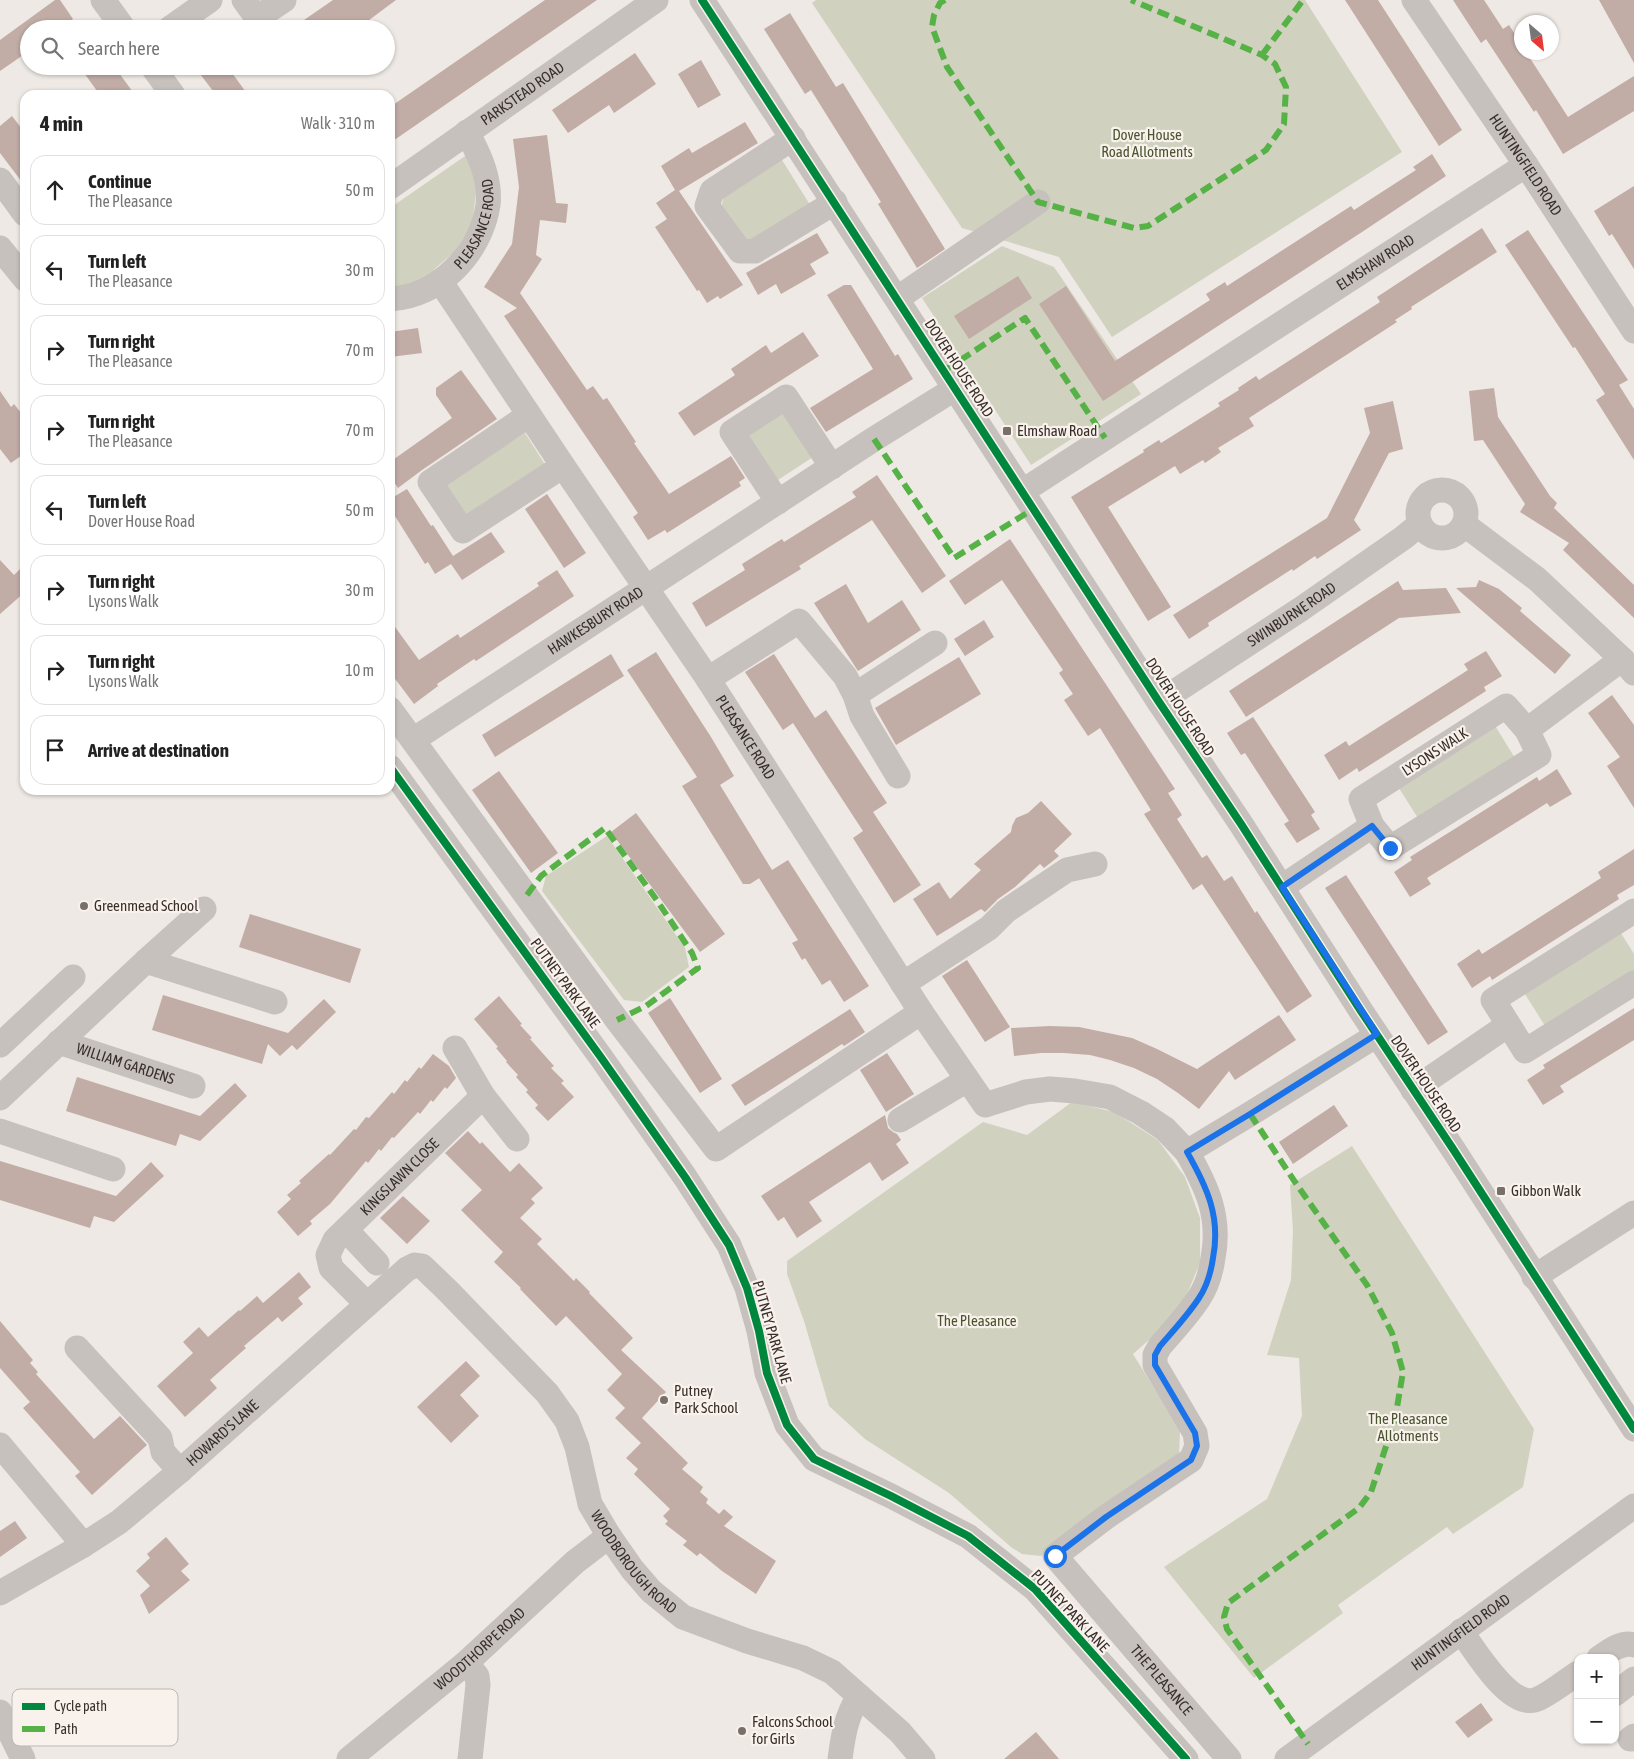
<!DOCTYPE html>
<meta charset="utf-8">
<style>
:root{--surface:#fff;--page:#f6f6f6;--text:#222;--muted:#767676;--line:#e0e0e0}
body{margin:0;font-family:"Asap Condensed",sans-serif;background:var(--page);color:var(--text)}
.controls{position:absolute;right:15px;bottom:15px;display:grid;overflow:hidden;border-radius:10px;box-shadow:0 1px 4px #0004}
.controls button{width:45px;height:45px;display:grid;place-items:center;padding:0;border:0;border-bottom:1px solid var(--line);background:var(--surface);color:var(--text);font:25px sans-serif}
.compass{position:absolute;left:1514px;top:15px;width:45px;height:45px;border-radius:50%;background:var(--surface);box-shadow:0 1px 4px #0004;rotate:152deg}
.stop{position:absolute;width:15px;height:15px;margin:-11px;border:4px solid #1a73e8;border-radius:50%;background:#fff}
.stop.end{background:#1a73e8;border-color:#fff;box-shadow:0 1px 5px #0008}
.list{margin:0;padding:0;list-style:none}
h2{display:flex;justify-content:space-between;align-items:center;height:65px;margin:0;padding:0 20px;font-size:21px}
h2 small{font-size:16px;font-weight:400;color:var(--muted)}
.list li{display:grid;grid-template-columns:32px 1fr auto;gap:15px;align-items:center;box-sizing:border-box;height:70px;margin:0 10px 10px;padding:0 10px;border:1px solid var(--line);border-radius:15px}
.list b{display:block;font-size:19px;white-space:nowrap}
.list p{margin:0;font-size:16px;white-space:nowrap;color:var(--muted)}
.list em{font-size:16px;font-style:normal;color:var(--muted)}
.icon{flex:none;width:28px;height:28px;fill:none;stroke:currentColor;stroke-width:2;stroke-linecap:round;stroke-linejoin:round}
.map{position:relative;flex:none;width:1634px;height:1759px;overflow:hidden}
.search{position:absolute;background:var(--surface);box-shadow:0 1px 4px #0004;left:20px;top:20px;width:375px;height:55px;display:flex;align-items:center;gap:12px;box-sizing:border-box;padding:0 18px;border-radius:28px;color:var(--muted);font-size:19px}
.panel{position:absolute;background:var(--surface);box-shadow:0 1px 4px #0004;left:20px;top:90px;width:375px;height:705px;border-radius:15px}
.map>svg:first-child{display:block}
.green{fill:#d0d2bf}
.building{fill:#c1aca6}
.lines{fill:none;stroke-linecap:round;stroke-linejoin:round}
.minor{stroke:#c7c1bd;stroke-width:25}
.quiet{stroke:#56b246;stroke-width:6;stroke-dasharray:12 6;stroke-linecap:butt}
.cycleway-casing{stroke:#f9f2ec;stroke-width:11}
.cycleway{stroke:#00873e;stroke-width:8}
.route{stroke:#1a73e8;stroke-width:6}
.poi-dot{fill:#786f6b;stroke:#f9f2ec;stroke-width:2}
.labels{text-anchor:middle;stroke-width:4.5;stroke-linejoin:round;paint-order:stroke}
.street-label{font-size:15px;fill:#382e2a;stroke:#f9f2ec}
.park-label{font-size:15px;fill:#4a552f;stroke:#f9f2ec}
.poi-label{font-size:15px;fill:#382e2a;stroke:#f9f2ec;text-anchor:start}
.key{fill:#f9f2ec;stroke:#bfb7b2;stroke-width:1}
.key-label{font-size:14px;fill:#382e2a}
</style>
<div class="map">
<svg width="1634" height="1759" viewBox="0 0 1634 1759">
<rect width="100%" height="100%" fill="#eee9e4"/>
<path class="green" d="M816,0H1305L1402,152L1112,337L1059,257L962,228L812,3Z
M777,152L812,208L754,239L738,238L721,212L724,193Z
M468,154L477,185L472,225L454,252L422,280L390,289V208Z
M1002,246L1054,267L1141,394L1031,465L922,298Z
M781,412L813,457L778,480L747,434Z
M525,433L548,469L471,521L445,484Z
M1494,724L1518,763L1421,823L1397,785Z
M607,836L685,948L689,967L642,1002L624,1000L542,891L546,876Z
M1619,930L1634,954V974L1547,1029L1523,991Z
M1072,1102L1114,1112L1158,1140L1185,1177L1200,1218V1263L1187,1294L1166,1325L1133,1354L1180,1430L1179,1457L1087,1519L1041,1556L1022,1554L1011,1547L949,1493L865,1439L829,1406L804,1321L787,1274V1261L983,1122L1027,1135Z
M1352,1146L1534,1429L1523,1487L1453,1534L1447,1527L1338,1605L1343,1613L1254,1678L1164,1567L1267,1499L1302,1416L1299,1358L1267,1355L1291,1280L1293,1231L1290,1185Z"/>
<path class="building" d="M55,0H60L73,19L59,29H29V51L0,71V40Z
M333,0H396L357,29H291Z
M545,0H597L390,143V107Z
M1345,0H1378L1462,130L1439,146Z
M1453,0H1484L1503,29L1509,25L1522,45V52H1526L1568,117L1634,76V111L1563,154L1536,110L1534,112L1486,39L1481,43Z
M1599,0H1634V63Z
M790,13L836,87L843,83L945,249L917,268L878,204L881,202L811,90L805,94L764,29Z
M635,53L656,84L614,113L609,105L568,133L552,110Z
M701,60L721,95L698,108L678,74Z
M79,66H114L135,95H100Z
M194,66H227L248,95H216Z
M12,116L25,133V186L0,153V126Z
M745,122L758,143L679,191L743,285L720,299L718,296L707,303L699,290L697,291L655,227L667,219L656,203L675,190L661,166L689,148L692,153Z
M547,135L556,203L568,204L566,223L540,220L536,255L542,259L520,293L587,390L593,386L603,400L607,398L636,442L634,443L669,494L731,456L745,478L739,482L741,486L667,533L665,530L648,540L633,517L638,513L504,316L517,308L484,287L512,244L519,187L513,139Z
M1432,154L1446,176L1362,232L1103,401L1039,304L1066,286L1115,361L1210,300L1206,294L1225,282L1227,286L1351,206L1354,210L1416,170L1413,167Z
M1634,186V269L1612,234L1609,236L1594,211Z
M1482,228L1497,252L1411,307L1412,309L1395,320L1397,322L1249,418L1254,426L1218,448L1221,452L1205,463L1203,460L1180,474L1175,466L1108,507L1171,607L1148,621L1071,497L1144,452L1143,450L1159,440L1161,443L1220,406L1218,403L1239,390L1238,388L1256,376L1259,380L1380,302L1377,297Z
M1528,230L1628,380L1619,385L1634,409V460L1596,400L1605,394L1575,347L1573,348L1505,245Z
M817,233L829,253L810,264L816,274L781,294L776,284L758,295L746,273Z
M1018,276L1032,298L969,339L954,316Z
M844,285H851L895,356L898,354L913,379L826,432L810,408L873,369L827,295Z
M418,328L422,353L390,357V332Z
M803,332L819,356L694,436L678,413L735,375L731,369L766,345L771,353Z
M461,370L497,419L422,470L398,488L390,476V462L452,418L436,395V388Z
M1494,388L1498,417L1550,496L1557,503L1554,508L1634,585V618L1563,550L1569,543L1520,512L1525,504L1483,440L1474,441L1469,391Z
M0,391L11,407L14,404L25,418V453L11,463L0,449Z
M1393,401L1403,449L1389,453L1354,520L1361,530L1317,559L1315,556L1293,571L1292,569L1208,623L1209,626L1189,639L1173,615L1327,518L1370,433L1364,408Z
M877,475L946,576L922,593L872,520L799,566L801,569L706,627L692,603L745,570L742,564L782,539L784,542L856,497L852,492Z
M407,489L431,526L433,525L453,556L491,532L505,552L462,580L451,564L435,574L428,562L425,564L390,508V499Z
M547,494L586,553L564,568L525,509Z
M1010,539L1175,789L1168,793L1182,815L1177,819L1202,858L1207,855L1224,881L1232,876L1255,913L1257,911L1312,996L1287,1013L1202,884L1193,890L1144,814L1151,810L1100,728L1088,736L1064,700L1073,694L1059,673L1063,670L1002,580L965,605L949,581Z
M0,560L14,575L25,564V592L0,614Z
M557,570L574,596L476,661L474,659L437,684L438,686L414,704L390,672V620L419,660L458,634L460,638L539,586L537,583Z
M1479,580L1499,589L1522,608L1520,611L1571,655L1555,674L1456,588L1476,587Z
M1398,581L1403,590L1446,588L1461,613L1399,618L1246,717L1229,691Z
M846,584L868,623L902,600L921,630L858,671L814,603Z
M984,620L994,637L965,656L954,639Z
M1486,651L1502,676L1484,687L1486,691L1359,772L1357,768L1339,780L1324,755L1346,741L1349,746L1468,670L1464,664Z
M656,652L711,737L734,776L720,785L772,870L788,860L869,986L844,1002L830,980L822,985L805,958L802,960L792,943L798,940L759,878L767,873L750,884H743L682,786L697,777L627,670Z
M611,654L624,676L495,757L482,735Z
M774,654L815,718L826,710L887,803L873,812L921,885L894,903L853,838L863,831L827,776L793,723L783,730L745,672Z
M959,657L981,694L896,745L875,708Z
M1612,695L1634,725V808L1607,766L1620,757L1588,713Z
M1253,717L1315,812L1311,815L1320,829L1297,843L1284,824L1289,821L1245,753L1241,755L1227,733Z
M1557,769L1572,794L1550,807L1547,803L1427,878L1431,884L1410,897L1394,872L1412,860L1410,857L1537,777L1539,781Z
M499,771L558,853L531,873L472,790Z
M1041,801L1072,834L1054,851L1059,856L1044,868L1040,864L1015,887L998,899L985,912L981,909L937,936L913,899L939,882L950,899L981,870L974,864L1011,832L1012,826L1016,818L1028,813Z
M636,813L725,934L700,952L611,832Z
M1634,849V885L1617,895L1619,899L1492,980L1490,976L1472,988L1457,964L1479,949L1482,954L1601,878L1598,872Z
M1346,875L1448,1032L1428,1045L1325,888Z
M250,914L361,949L350,983L239,947Z
M967,960L1010,1027L985,1042L942,976Z
M163,995L288,1033L324,999L336,1012L297,1050L292,1045L280,1056L268,1044L262,1064L152,1030Z
M499,996L522,1024L520,1025L532,1038L530,1039L554,1066L551,1068L564,1081L561,1083L574,1097L548,1121L535,1108L538,1105L526,1092L528,1090L516,1077L518,1075L506,1062L507,1061L496,1048L498,1047L474,1019Z
M670,998L722,1079L700,1093L648,1013Z
M1634,1008V1040L1560,1086L1564,1092L1543,1105L1527,1080L1545,1068L1543,1065Z
M850,1009L865,1032L844,1046L842,1044L745,1106L731,1085Z
M1279,1015L1296,1040L1235,1080L1229,1071L1199,1109L1178,1093L1157,1079L1134,1068L1110,1060L1090,1055L1064,1053H1041L1014,1056L1011,1028L1050,1026L1079,1027L1132,1038L1157,1049L1197,1069Z
M887,1053L914,1094L886,1112L860,1070Z
M433,1054L449,1066L456,1078L447,1089L445,1087L433,1102L431,1100L420,1114L418,1112L394,1138L392,1137L381,1151L379,1149L368,1163L366,1161L330,1204L310,1221L312,1224L298,1236L277,1212L291,1199L287,1195L301,1183L299,1181L329,1154L330,1155L354,1129L356,1130L366,1117L369,1118L392,1092L394,1094L405,1080L407,1082L419,1067L421,1069Z
M77,1077L200,1116L235,1083L247,1096L200,1141L180,1134L176,1146L66,1111Z
M1334,1105L1348,1126L1293,1164L1279,1142Z
M885,1115L888,1128L893,1132L897,1134L901,1140L896,1144L909,1163L882,1181L870,1162L809,1202L822,1221L797,1238L784,1217L778,1221L761,1196Z
M468,1131L480,1144L482,1142L510,1172L519,1163L543,1188L531,1199L535,1203L520,1218L542,1239L537,1244L574,1281L576,1278L590,1292L589,1293L633,1338L621,1350L666,1392L642,1418L688,1463L682,1469L703,1487L700,1492L708,1499L706,1503L719,1514L724,1509L733,1517L724,1526L776,1561L756,1594L722,1571L700,1553L697,1556L683,1545L687,1541L665,1524L668,1521L663,1516L670,1509L634,1474L638,1469L626,1458L641,1443L615,1418L625,1408L607,1390L622,1374L566,1316L556,1326L520,1289L521,1288L494,1262L503,1252L461,1210L482,1190L445,1153Z
M0,1161L116,1196L151,1162L164,1176L114,1222L94,1216L90,1228L0,1200Z
M403,1196L430,1221L407,1244L380,1218Z
M299,1272L311,1287L298,1298L303,1304L282,1322L278,1317L244,1346L246,1348L210,1380L217,1388L185,1417L157,1386L193,1353L183,1342L199,1327L208,1337L239,1310L240,1311L257,1296L263,1303Z
M0,1321L33,1360L30,1363L38,1372L36,1374L94,1439L120,1416L147,1445L92,1495L75,1476L80,1472L23,1408L30,1402L0,1368Z
M466,1361L480,1376L460,1395L479,1416L451,1443L417,1407Z
M15,1521L27,1538L0,1557V1531Z
M166,1537L189,1564L181,1571L190,1580L149,1614L140,1595L150,1586L136,1571L150,1558L147,1554Z
M1481,1703L1493,1720L1468,1738L1455,1722Z
M1036,1732L1059,1759H1004Z"/>
<g class="lines">
<g class="minor">
<path d="M103,0L124,29"/>
<path d="M244,0L257,18L284,0"/>
<path d="M702,0L1159,702L1241,824L1361,1011L1453,1149L1634,1429"/>
<path id="s1" d="M1414,0L1526,165L1634,331"/>
<path d="M169,29L210,0"/>
<path d="M152,66L173,95"/>
<path d="M793,138L712,191L707,206L740,251H755L835,202"/>
<path d="M0,180L25,214"/>
<path id="s2" d="M390,187L656,0"/>
<path d="M0,248L25,279"/>
<path id="s3" d="M440,281L563,466L708,679L921,1012"/>
<path d="M898,298L1038,202"/>
<path id="s4" d="M390,299C439,297 481,252 488,205C491,179 479,154 467,132"/>
<path d="M529,415L430,482L463,531L563,466"/>
<circle cx="1442" cy="514" r="24"/>
<path id="s5" d="M1023,491L1526,165"/>
<path d="M778,502L732,432L786,397L832,467"/>
<path d="M1465,525L1537,579L1622,659L1634,673"/>
<path d="M708,679L799,621L845,676L855,695L862,716L898,776"/>
<path d="M855,695L935,643"/>
<path id="s6" d="M1159,702L1301,609L1403,538L1420,524"/>
<path d="M1506,706L1527,730L1539,755L1390,848L1372,826L1361,799Z"/>
<path d="M390,709L617,1020L716,1149L921,1012L985,1105L1026,1092L1050,1089L1075,1091L1110,1097L1141,1113L1165,1129L1187,1152L1250,1114L1377,1035"/>
<path d="M1527,730L1622,659"/>
<path id="s7" d="M413,740L874,439L956,388"/>
<path d="M390,767L600,1056L685,1177L729,1245L747,1288L759,1331L767,1373L787,1425L814,1459L891,1496L968,1536L1035,1589L1186,1759"/>
<path d="M1282,887L1372,826"/>
<path d="M1634,911L1493,1000L1525,1051L1634,983"/>
<path d="M146,961L275,1002"/>
<path d="M903,984L989,928L1006,911L1067,870L1095,864"/>
<path id="s8" d="M59,1042L193,1086"/>
<path d="M0,1045L73,977"/>
<path d="M455,1048L483,1096"/>
<path d="M1413,1090L1508,1025"/>
<path d="M0,1098L146,961L204,909"/>
<path d="M900,1120L967,1080"/>
<path d="M0,1131L113,1169"/>
<path id="s9" d="M1187,1152C1207,1187 1221,1217 1213,1258C1211,1272 1207,1286 1199,1298C1188,1315 1173,1331 1160,1346L1155,1355V1365L1195,1433L1197,1446L1191,1460L1106,1517L1055,1556L1229,1759"/>
<path d="M346,1230L377,1263"/>
<path d="M1534,1277L1634,1213"/>
<path id="s10" d="M367,1304L331,1268L328,1255L335,1240L483,1096L517,1139"/>
<path d="M77,1348L160,1438L163,1452L180,1471"/>
<path d="M0,1445L76,1536L82,1546"/>
<path id="s11" d="M0,1593L82,1546L119,1522L180,1471L407,1269L415,1265L422,1266L447,1290L547,1393L567,1421L577,1447L590,1504L609,1536L632,1569L651,1591L683,1617L747,1641L803,1658L832,1672L900,1732L923,1759"/>
<path d="M1461,1631C1475,1650 1508,1707 1535,1700C1546,1697 1567,1680 1578,1673"/>
<path d="M1599,1658C1609,1651 1622,1641 1634,1645"/>
<path d="M466,1663L477,1676L478,1685L470,1759"/>
<path d="M1615,1694L1634,1679"/>
<path d="M0,1712L23,1759"/>
<path d="M1630,1739L1634,1736"/>
<path id="s12" d="M349,1759L466,1663L575,1562L609,1536"/>
<path d="M840,1759C843,1736 846,1716 859,1696"/>
<path id="s13" d="M1287,1759L1634,1506"/>
</g>
<path class="quiet" d="M945,0L940,3L934,15L932,27L947,67L1038,202L1134,228L1148,226L1266,150L1284,124L1286,87L1275,64L1262,55L1131,0
M1262,55L1303,0
M945,370L1025,318L1105,438
M874,439L954,558L1035,508
M527,895L541,876L605,828L658,902L692,953L698,968L646,1006L617,1020
M1250,1114L1295,1182L1367,1285L1392,1333L1403,1372L1395,1419L1371,1492L1359,1508L1228,1603L1224,1617L1227,1629L1308,1744"/>
<defs>
<path id="cycleway" d="M702,0L1159,702L1241,824L1361,1011L1453,1149L1634,1429
M390,767L600,1056L685,1177L729,1245L747,1288L759,1331L767,1373L787,1425L814,1459L891,1496L968,1536L1035,1589L1186,1759"/>
</defs>
<use href="#cycleway" class="cycleway-casing"/>
<use href="#cycleway" class="cycleway"/>
</g>
<g class="lines">
<path class="route" d="M1055,1556L1106,1517L1191,1460L1197,1446L1195,1433L1155,1365V1355L1160,1346C1173,1331 1188,1315 1199,1298C1207,1286 1211,1272 1213,1258C1221,1217 1207,1187 1187,1152L1250,1114L1377,1034L1282,887L1372,826L1390,848"/>
</g>
<g class="poi-dot">
<rect x="1002" y="426" width="10" height="10" rx="2.5"/>
<circle cx="84" cy="906" r="5"/>
<rect x="1496" y="1186" width="10" height="10" rx="2.5"/>
<circle cx="664" cy="1400" r="5"/>
<circle cx="742" cy="1731" r="5"/>
</g>
<g class="labels">
<g class="street-label">
<text dy="5" stroke="none"><textPath href="#s2" startOffset="162">PARKSTEAD ROAD</textPath></text>
<text dy="5" stroke="none"><textPath href="#s1" startOffset="199">HUNTINGFIELD ROAD</textPath></text>
<text dy="5" stroke="none"><textPath href="#s4" startOffset="124">PLEASANCE ROAD</textPath></text>
<text dy="5" stroke="none"><textPath href="#s5" startOffset="420">ELMSHAW ROAD</textPath></text>
<text transform="translate(959 368) rotate(57)" y="5">DOVER HOUSE ROAD</text>
<text dy="5" stroke="none"><textPath href="#s6" startOffset="159">SWINBURNE ROAD</textPath></text>
<text dy="5" stroke="none"><textPath href="#s7" startOffset="218">HAWKESBURY ROAD</textPath></text>
<text transform="translate(1180 707) rotate(57)" y="5">DOVER HOUSE ROAD</text>
<text dy="5" stroke="none"><textPath href="#s3" startOffset="549">PLEASANCE ROAD</textPath></text>
<text transform="translate(1435 752) rotate(-33)" y="5">LYSONS WALK</text>
<text transform="translate(565 983) rotate(54)" y="5">PUTNEY PARK LANE</text>
<text dy="5" stroke="none"><textPath href="#s8" startOffset="70">WILLIAM GARDENS</textPath></text>
<text transform="translate(1426 1084) rotate(56)" y="5">DOVER HOUSE ROAD</text>
<text dy="5" stroke="none"><textPath href="#s10" startOffset="171">KINGSLAWN CLOSE</textPath></text>
<text transform="translate(772 1332) rotate(74)" y="5">PUTNEY PARK LANE</text>
<text dy="5" stroke="none"><textPath href="#s11" startOffset="275">HOWARD'S LANE</textPath></text>
<text dy="5" stroke="none"><textPath href="#s11" startOffset="910">WOODBOROUGH ROAD</textPath></text>
<text transform="translate(1070 1611) rotate(47)" y="5">PUTNEY PARK LANE</text>
<text dy="5" stroke="none"><textPath href="#s13" startOffset="215">HUNTINGFIELD ROAD</textPath></text>
<text dy="5" stroke="none"><textPath href="#s12" startOffset="171">WOODTHORPE ROAD</textPath></text>
<text dy="5" stroke="none"><textPath href="#s9" startOffset="674">THE PLEASANCE</textPath></text>
</g>
<g class="park-label">
<text x="1147" y="140">Dover House<tspan x="1147" dy="17">Road Allotments</tspan></text>
<text x="977" y="1326">The Pleasance</text>
<text x="1408" y="1424">The Pleasance<tspan x="1408" dy="17">Allotments</tspan></text>
</g>
<g class="poi-label">
<text x="1017" y="436">Elmshaw Road</text>
<text x="94" y="911">Greenmead School</text>
<text x="1511" y="1196">Gibbon Walk</text>
<text x="674" y="1396">Putney<tspan x="674" dy="17">Park School</tspan></text>
<text x="752" y="1727">Falcons School<tspan x="752" dy="17">for Girls</tspan></text>
</g>
</g>
<rect x="12" y="1689" width="166" height="57" rx="8" class="key"/>
<rect x="22" y="1703" width="23" height="7" fill="#00873e"/>
<rect x="22" y="1726" width="23" height="6" fill="#56b246"/>
<g class="key-label">
<text x="54" y="1711">Cycle path</text>
<text x="54" y="1734">Path</text>
</g>
</svg>
<div class="controls">
<button>+</button>
<button>−</button>
</div>
<svg class="compass" viewBox="-18 -18 36 36"><path d="M0-13l5 13h-10z" fill="#e53935"/><path d="M0 13l5-13h-10z" fill="#767676"/></svg>
<div class="stop" style="left:1055px;top:1556px"></div>
<div class="stop end" style="left:1390px;top:848px"></div>
<div class="search"><svg class="icon" aria-label="search" viewBox="0 0 24 24"><circle cx="10" cy="10" r="6"/><path d="M15 15l6 6"/></svg>Search here</div>
<section class="panel">
<h2>4 min<small>Walk · 310 m</small></h2>
<ul class="list">
<li><svg class="icon" aria-label="ahead" viewBox="0 0 24 24"><path d="M12 20V5M6 11l6-6 6 6"/></svg><div><b>Continue</b><p>The Pleasance</p></div><em>50 m</em></li>
<li><svg class="icon" aria-label="left" viewBox="0 0 24 24"><path d="M17 20v-9H6M10 6l-5 5 5 5"/></svg><div><b>Turn left</b><p>The Pleasance</p></div><em>30 m</em></li>
<li><svg class="icon" aria-label="right" viewBox="0 0 24 24"><path d="M7 20v-9h11M14 6l5 5-5 5"/></svg><div><b>Turn right</b><p>The Pleasance</p></div><em>70 m</em></li>
<li><svg class="icon" aria-label="right" viewBox="0 0 24 24"><path d="M7 20v-9h11M14 6l5 5-5 5"/></svg><div><b>Turn right</b><p>The Pleasance</p></div><em>70 m</em></li>
<li><svg class="icon" aria-label="left" viewBox="0 0 24 24"><path d="M17 20v-9H6M10 6l-5 5 5 5"/></svg><div><b>Turn left</b><p>Dover House Road</p></div><em>50 m</em></li>
<li><svg class="icon" aria-label="right" viewBox="0 0 24 24"><path d="M7 20v-9h11M14 6l5 5-5 5"/></svg><div><b>Turn right</b><p>Lysons Walk</p></div><em>30 m</em></li>
<li><svg class="icon" aria-label="right" viewBox="0 0 24 24"><path d="M7 20v-9h11M14 6l5 5-5 5"/></svg><div><b>Turn right</b><p>Lysons Walk</p></div><em>10 m</em></li>
<li><svg class="icon" aria-label="arrive" viewBox="0 0 24 24"><path d="M6 21V4h12l-3 4 3 4H6"/></svg><div><b>Arrive at destination</b></div></li>
</ul>
</section>
</div>
